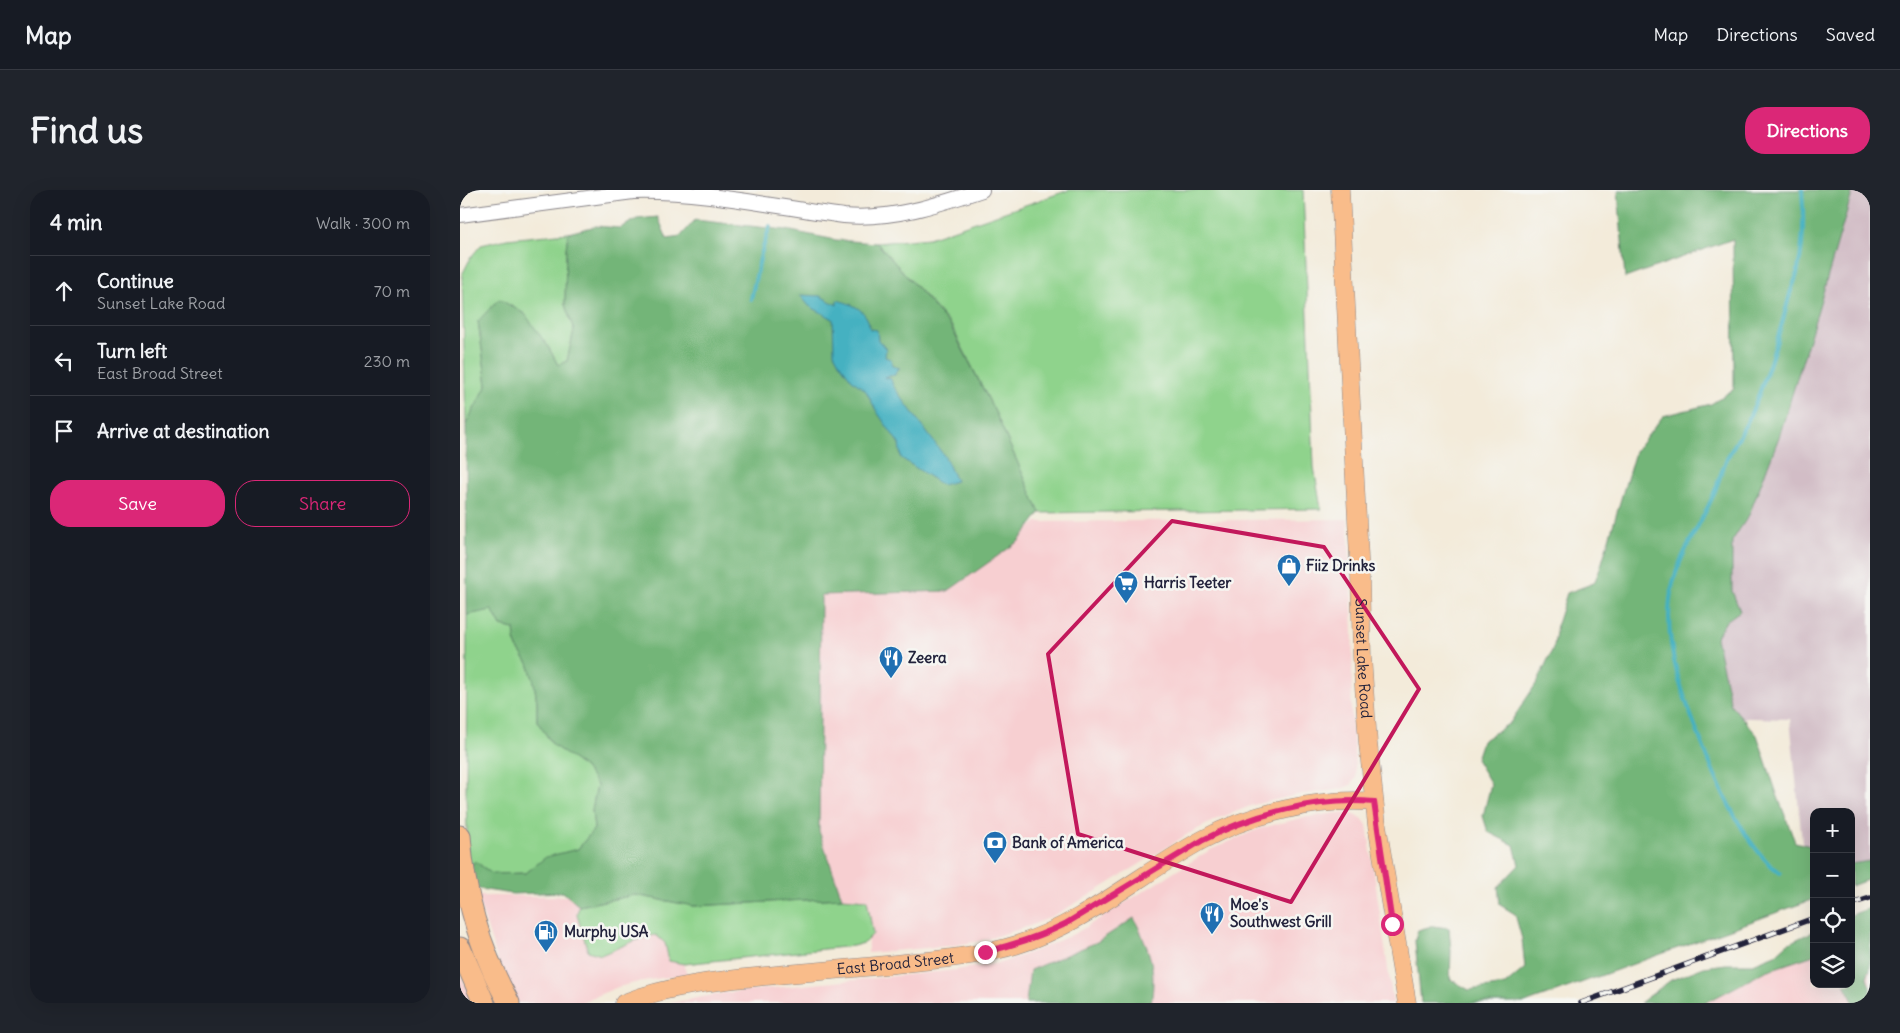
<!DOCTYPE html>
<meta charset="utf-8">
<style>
:root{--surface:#171b24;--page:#20242c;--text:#f1f3f6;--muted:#9ea1a6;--line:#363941;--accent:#db2777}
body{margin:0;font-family:Delius,sans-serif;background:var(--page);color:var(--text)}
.controls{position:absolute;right:15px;bottom:15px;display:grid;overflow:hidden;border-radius:10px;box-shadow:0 5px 20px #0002}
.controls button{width:45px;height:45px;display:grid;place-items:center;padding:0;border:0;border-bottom:1px solid var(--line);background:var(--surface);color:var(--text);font:25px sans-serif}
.stop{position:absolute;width:15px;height:15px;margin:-11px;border:4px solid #db2777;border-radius:50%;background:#fff}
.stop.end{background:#db2777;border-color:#fff;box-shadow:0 1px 5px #0008}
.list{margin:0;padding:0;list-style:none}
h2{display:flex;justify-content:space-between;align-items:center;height:65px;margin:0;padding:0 20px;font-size:21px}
h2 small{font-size:16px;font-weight:400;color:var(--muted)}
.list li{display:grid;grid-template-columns:32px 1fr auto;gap:15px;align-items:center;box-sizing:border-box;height:70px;padding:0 20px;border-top:1px solid var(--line)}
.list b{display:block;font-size:19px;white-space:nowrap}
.list p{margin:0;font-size:16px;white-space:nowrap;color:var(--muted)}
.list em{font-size:16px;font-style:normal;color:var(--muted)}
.actions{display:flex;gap:10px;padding:15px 20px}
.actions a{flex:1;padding:11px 0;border:1px solid var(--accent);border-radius:20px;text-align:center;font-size:18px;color:var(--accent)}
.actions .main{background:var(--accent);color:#fff}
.icon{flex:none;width:28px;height:28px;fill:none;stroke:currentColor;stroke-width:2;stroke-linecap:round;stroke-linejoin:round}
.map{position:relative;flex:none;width:1410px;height:813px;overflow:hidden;border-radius:20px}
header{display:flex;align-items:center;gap:30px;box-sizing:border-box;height:70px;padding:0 25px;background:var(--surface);border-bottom:1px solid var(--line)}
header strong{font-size:24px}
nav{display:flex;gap:28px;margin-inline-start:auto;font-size:18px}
.intro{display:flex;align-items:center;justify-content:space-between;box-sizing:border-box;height:120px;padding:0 30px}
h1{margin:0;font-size:35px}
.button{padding:12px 22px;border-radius:20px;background:var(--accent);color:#fff;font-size:18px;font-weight:700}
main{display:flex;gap:30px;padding:0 30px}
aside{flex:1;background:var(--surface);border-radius:20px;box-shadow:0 5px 20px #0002}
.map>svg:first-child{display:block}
.built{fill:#f7cfd1}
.industrial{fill:#d2bdc6}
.green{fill:#8fd38c;stroke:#587a64}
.forest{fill:#73b578;stroke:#4a6c5a}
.water{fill:#44b1c1;stroke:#336a7e}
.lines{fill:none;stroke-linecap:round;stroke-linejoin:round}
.stream{stroke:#44b1c1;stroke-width:4}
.minor-casing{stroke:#8a868a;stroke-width:16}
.major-casing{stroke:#8a868a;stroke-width:19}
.highway-casing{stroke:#8a868a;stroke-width:23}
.minor{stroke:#fff;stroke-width:14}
.major{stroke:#f9bc8a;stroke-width:18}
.highway{stroke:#f9bc8a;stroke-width:21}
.rail-casing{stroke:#22223b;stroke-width:5.5}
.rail{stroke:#f6f6f2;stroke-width:4;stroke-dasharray:11;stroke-linecap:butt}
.route{stroke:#db2777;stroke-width:6}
.marked{fill:none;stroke:#c2185b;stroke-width:4;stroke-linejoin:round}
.labels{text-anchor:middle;stroke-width:5;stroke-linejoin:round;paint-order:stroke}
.poi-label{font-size:15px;font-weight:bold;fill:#22223b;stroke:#f6f6f2;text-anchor:start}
.street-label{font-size:15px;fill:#22223b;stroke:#f6f6f2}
</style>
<header>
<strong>Map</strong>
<nav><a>Map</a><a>Directions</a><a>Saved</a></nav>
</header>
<div class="intro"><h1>Find us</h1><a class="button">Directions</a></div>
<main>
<aside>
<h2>4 min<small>Walk · 300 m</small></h2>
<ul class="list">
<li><svg class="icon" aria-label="ahead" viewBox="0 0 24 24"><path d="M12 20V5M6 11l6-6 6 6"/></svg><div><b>Continue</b><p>Sunset Lake Road</p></div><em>70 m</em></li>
<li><svg class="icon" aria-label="left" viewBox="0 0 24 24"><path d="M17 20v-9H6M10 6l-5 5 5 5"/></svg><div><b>Turn left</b><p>East Broad Street</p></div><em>230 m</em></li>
<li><svg class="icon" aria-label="arrive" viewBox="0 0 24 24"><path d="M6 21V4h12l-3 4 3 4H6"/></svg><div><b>Arrive at destination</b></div></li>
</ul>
<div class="actions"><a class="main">Save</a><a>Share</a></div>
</aside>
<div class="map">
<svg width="1410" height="813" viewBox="0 0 1410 813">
<rect width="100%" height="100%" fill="#f6f6f2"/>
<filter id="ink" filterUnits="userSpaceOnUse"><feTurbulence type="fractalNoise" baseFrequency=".02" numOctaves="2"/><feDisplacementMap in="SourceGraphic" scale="10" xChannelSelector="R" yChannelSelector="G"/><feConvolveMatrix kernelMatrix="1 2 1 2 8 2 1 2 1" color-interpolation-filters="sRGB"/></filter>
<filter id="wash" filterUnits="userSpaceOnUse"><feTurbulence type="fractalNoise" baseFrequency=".0096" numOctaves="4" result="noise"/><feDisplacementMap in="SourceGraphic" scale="20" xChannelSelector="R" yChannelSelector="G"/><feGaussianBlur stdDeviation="1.12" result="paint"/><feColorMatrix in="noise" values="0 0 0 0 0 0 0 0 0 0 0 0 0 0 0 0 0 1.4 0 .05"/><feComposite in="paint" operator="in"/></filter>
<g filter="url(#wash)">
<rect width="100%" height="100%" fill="#f3ebda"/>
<path class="built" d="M888,329L893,442L891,520L896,588L891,595L881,599L836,605L793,615L757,629L728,644L635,702L595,725L570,736L520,751L490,756L408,763L407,710L382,708L359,641L361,404L488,401L577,332Z
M877,623L892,624L902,628L907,635L933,813H210L264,803L496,780L541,773L580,759L616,743L750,660L801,638L841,628Z
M17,706H120L209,739L227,784L183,791L158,797L119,813H58L42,784Z
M1410,739V813H1201L1354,759V794H1391Z
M0,783L14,813H0Z"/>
<path class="industrial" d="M1355,0H1410V680L1391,686V622H1354V700L1347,702L1330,529L1255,527L1232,385Z"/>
<path class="green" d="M609,0H843L854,277L861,319L580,323L536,224L491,135L417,53L469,48Z
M108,43L106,59L105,115L114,140L107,171L98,175L89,158L18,131L27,195L6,234L2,85L11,67L21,55L47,49Z
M32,419L41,436L54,439L56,456L68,473L74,492L77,512V531L93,555L125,578L137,594L132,620L134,639L118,659L87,667L66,683L32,684L15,671L8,679L6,605L7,425Z
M175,705L234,716L382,708L407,710L413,744L404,753L393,756L224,774L209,771L205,753L196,745L184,747L141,765L128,761L117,725L119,716Z"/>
<path class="forest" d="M1158,0H1393L1355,130L1319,247L1289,325L1272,351V401L1280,421L1266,431L1256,448L1271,515L1297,545L1318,607L1335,652L1354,657V709L1065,813H961L955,751L958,740L972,736L989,738L991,761L990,789L1009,800L1045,795L1065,778L1062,749L1055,724L1040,715L1038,697L1059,675L1054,655L1028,642L1023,626L1031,594L1016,569L1022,551L1050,533L1078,491L1094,456L1097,434L1107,403L1134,393L1140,379L1175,262L1203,226L1251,214L1274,199L1273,49L1165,88Z
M198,27L207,49L220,47L235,30L326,40L376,50L417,53L490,135L536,224L580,323L559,351L488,401L361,405L359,641L382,708L234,716L175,705L119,716L103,702L53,704L12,698L8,679L15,671L32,684L66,683L86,667L118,659L134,639L132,620L137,595L125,578L93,555L77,531V512L74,492L68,473L56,456L54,439L41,436L32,420L7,425L6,234L27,195L18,131L39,109L65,124L89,158L98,175L107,171L114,140L105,115L106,59L108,43L136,36L160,38L177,29Z
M1410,671V689L1391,696V674Z
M1410,718V778L1407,787L1410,798V813H1394L1384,794H1391V725Z
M674,728C689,759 697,778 691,813H566L570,780L637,752Z
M1354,741V765L1306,781L1249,811L1243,813H1180L1211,790L1244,777L1266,774H1293L1315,765L1327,754Z"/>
<path class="water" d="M340,105L360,106L377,115V110C393,114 408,120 410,139L417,140L418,150L426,159L425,167L431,169L432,176L440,178L436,181L435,185L425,187L431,189L433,196L485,267L496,291L482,295L441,268L439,254L417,222L406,201L392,190L380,174L374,163L373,129L349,116Z"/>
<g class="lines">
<path class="stream" d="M291,109L301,64L310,36
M1320,683C1288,660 1261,602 1247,566C1227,516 1204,464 1210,409C1214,372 1237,342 1252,308C1257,297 1260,285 1265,273C1272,257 1283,242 1290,226C1307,187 1319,146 1330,104C1332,96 1337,88 1338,79C1344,54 1344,26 1342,0"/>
</g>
</g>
<g filter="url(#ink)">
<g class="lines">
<defs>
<path id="minor" d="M0,25L173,2C244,0 314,17 384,26C432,30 477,15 522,0"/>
<g id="major">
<path id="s1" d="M880,0L900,387L902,467L908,553L917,635L947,813"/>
<path id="s2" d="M164,813C212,794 265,790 316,785C362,781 408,777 454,772C488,769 523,765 556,755C624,734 680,684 742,650C789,624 860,607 914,612"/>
</g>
<path id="highway" d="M0,646C4,706 20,760 49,813
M0,758L24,813"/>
</defs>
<use href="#minor" class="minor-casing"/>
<use href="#major" class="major-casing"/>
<use href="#highway" class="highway-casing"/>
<use href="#minor" class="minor"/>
<use href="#major" class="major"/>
<use href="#highway" class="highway"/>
<defs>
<path id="rail" d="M1391,714L1410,708
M1121,813L1354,728"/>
</defs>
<use href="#rail" class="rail-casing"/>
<use href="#rail" class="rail"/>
</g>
</g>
<g class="lines" filter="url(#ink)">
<path class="route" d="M525,762C553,755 579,747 605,734L743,650C794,624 857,607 914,612L932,734"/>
</g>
<path class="marked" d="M712,331L864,357L959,499L831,712L618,644L588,464Z"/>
<defs>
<symbol id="shop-pin" viewBox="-11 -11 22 30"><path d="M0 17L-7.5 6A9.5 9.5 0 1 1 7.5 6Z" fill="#1f6fb2" stroke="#f6f6f2"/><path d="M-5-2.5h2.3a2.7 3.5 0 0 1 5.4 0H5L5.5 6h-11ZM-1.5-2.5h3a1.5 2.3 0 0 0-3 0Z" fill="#fff"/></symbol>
<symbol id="supermarket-pin" viewBox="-11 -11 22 30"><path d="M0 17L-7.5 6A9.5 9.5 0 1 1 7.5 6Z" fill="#1f6fb2" stroke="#f6f6f2"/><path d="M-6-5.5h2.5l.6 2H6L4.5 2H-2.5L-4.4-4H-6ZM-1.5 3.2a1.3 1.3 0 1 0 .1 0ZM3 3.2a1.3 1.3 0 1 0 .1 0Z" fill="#fff"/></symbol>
<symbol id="restaurant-pin" viewBox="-11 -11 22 30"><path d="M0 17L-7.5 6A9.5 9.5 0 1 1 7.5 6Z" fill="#1f6fb2" stroke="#f6f6f2"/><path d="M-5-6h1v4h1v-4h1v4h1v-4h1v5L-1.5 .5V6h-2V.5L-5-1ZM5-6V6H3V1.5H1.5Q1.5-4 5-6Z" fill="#fff"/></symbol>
<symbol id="bank-pin" viewBox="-11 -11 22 30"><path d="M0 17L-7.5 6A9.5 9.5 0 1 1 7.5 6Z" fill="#1f6fb2" stroke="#f6f6f2"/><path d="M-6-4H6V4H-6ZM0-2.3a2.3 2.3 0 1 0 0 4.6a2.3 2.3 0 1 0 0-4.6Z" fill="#fff"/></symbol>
<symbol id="fuel-pin" viewBox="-11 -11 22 30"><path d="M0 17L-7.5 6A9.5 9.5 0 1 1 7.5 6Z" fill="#1f6fb2" stroke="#f6f6f2"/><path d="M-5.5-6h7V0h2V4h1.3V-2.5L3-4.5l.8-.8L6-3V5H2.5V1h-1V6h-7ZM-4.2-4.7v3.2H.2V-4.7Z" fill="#fff"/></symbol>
</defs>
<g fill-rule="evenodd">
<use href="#shop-pin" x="815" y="362" width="28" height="38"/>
<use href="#supermarket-pin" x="652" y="379" width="28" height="38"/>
<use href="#restaurant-pin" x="417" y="454" width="28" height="38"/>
<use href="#bank-pin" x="521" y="639" width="28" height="38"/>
<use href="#restaurant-pin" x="738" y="710" width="28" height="38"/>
<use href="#fuel-pin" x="72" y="728" width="28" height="38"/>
</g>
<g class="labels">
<g class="poi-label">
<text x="846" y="381">Fiiz Drinks</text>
<text x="684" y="398">Harris Teeter</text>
<text x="448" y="473">Zeera</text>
<text x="552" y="658">Bank of America</text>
<text x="770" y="720">Moe's<tspan x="770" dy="17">Southwest Grill</tspan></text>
<text x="104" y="747">Murphy USA</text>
</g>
<g class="street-label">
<text dy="5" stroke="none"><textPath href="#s1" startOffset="469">Sunset Lake Road</textPath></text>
<text dy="5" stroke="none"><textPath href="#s2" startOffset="275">East Broad Street</textPath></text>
</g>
</g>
</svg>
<div class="controls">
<button>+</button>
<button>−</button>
<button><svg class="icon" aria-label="locate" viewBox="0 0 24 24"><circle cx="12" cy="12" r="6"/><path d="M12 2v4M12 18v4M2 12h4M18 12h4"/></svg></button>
<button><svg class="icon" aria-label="layers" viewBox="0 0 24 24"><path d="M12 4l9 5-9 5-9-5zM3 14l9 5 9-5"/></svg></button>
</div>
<div class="stop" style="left:932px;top:734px"></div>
<div class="stop end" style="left:525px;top:762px"></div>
</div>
</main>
